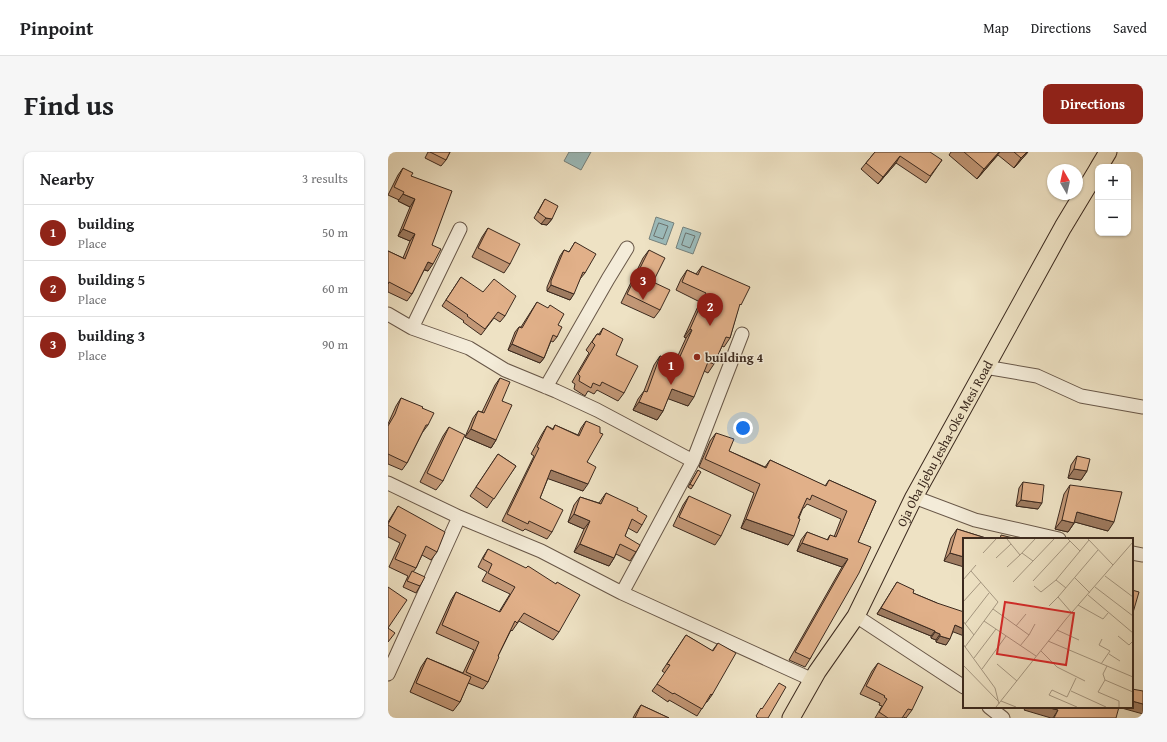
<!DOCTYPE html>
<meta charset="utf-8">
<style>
:root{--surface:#fff;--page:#f6f6f6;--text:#202124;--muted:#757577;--line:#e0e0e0;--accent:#8f2418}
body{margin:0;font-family:"Gentium Book Plus",serif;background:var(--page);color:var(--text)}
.controls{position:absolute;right:12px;top:12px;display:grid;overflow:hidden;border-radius:8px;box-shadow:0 1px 3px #0004}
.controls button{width:36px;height:36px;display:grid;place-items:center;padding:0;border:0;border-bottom:1px solid var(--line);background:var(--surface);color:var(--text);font:20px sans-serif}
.compass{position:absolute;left:659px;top:12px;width:36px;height:36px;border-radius:50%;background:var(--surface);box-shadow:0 1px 3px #0004;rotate:351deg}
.you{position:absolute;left:355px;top:276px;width:14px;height:14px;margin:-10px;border:3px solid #fff;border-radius:50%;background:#1a73e8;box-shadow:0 0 0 6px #1a73e833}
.badge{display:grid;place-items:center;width:26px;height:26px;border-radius:50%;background:var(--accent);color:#fff;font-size:13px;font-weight:700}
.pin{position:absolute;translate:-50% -33px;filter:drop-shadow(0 1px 2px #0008)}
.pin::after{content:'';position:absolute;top:21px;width:14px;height:12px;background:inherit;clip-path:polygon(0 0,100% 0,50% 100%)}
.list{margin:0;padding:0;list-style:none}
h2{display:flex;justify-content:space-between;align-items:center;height:52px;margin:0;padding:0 16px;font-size:17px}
h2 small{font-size:13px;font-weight:400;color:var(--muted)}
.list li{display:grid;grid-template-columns:26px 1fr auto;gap:12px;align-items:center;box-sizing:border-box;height:56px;padding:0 16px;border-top:1px solid var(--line)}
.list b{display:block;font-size:15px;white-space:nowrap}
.list p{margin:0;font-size:13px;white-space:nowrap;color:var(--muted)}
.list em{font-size:13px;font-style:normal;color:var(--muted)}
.map{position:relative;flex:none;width:755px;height:566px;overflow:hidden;border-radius:8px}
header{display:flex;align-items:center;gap:24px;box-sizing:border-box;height:56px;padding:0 20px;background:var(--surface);border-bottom:1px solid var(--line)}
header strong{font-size:19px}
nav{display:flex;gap:22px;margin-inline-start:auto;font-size:14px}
.intro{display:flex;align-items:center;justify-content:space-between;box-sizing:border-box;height:96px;padding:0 24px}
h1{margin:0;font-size:28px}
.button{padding:10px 18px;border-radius:8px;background:var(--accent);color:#fff;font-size:14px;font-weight:700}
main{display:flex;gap:24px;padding:0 24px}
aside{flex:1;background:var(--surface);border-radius:8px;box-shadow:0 1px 3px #0004}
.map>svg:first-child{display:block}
.water{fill:#9cbcbc;stroke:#75817d}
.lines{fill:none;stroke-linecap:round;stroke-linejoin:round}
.shore{stroke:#6c726d;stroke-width:1}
.minor-casing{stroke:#685748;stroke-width:15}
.major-casing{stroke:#3b291e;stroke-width:19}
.minor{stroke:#f4ecd9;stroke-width:13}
.major{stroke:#eee2c4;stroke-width:17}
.wall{fill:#c29776;stroke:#3b291e}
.shaded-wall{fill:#9e7b60;stroke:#3b291e}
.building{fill:#e1b089;stroke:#3b291e}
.poi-dot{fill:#8f2418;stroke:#f4ecd9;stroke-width:1.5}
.labels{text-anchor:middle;stroke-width:3;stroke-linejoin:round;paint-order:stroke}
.poi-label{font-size:13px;font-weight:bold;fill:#3b291e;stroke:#f4ecd9;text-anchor:start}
.street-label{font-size:13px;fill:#3b291e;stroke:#f4ecd9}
.inset-road{fill:none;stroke:#a69882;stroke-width:1}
.view{fill:#d62828;fill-opacity:0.15;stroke:#d62828;stroke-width:2}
.inset-edge{fill:none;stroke:#3b291e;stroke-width:2}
</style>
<header>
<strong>Pinpoint</strong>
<nav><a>Map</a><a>Directions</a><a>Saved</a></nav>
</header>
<div class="intro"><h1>Find us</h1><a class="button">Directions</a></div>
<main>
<aside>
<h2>Nearby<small>3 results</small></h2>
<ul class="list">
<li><span class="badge">1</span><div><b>building</b><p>Place</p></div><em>50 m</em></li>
<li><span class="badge">2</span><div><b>building 5</b><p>Place</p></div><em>60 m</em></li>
<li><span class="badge">3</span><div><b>building 3</b><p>Place</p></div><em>90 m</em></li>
</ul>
</aside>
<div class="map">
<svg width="755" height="566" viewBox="0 0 755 566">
<rect width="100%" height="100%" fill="#eee2c4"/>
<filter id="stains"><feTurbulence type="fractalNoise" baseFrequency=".005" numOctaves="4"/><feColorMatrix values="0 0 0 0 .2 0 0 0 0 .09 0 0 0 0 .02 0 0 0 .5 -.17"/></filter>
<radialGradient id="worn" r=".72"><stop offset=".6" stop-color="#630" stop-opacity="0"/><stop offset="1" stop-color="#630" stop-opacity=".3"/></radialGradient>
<path class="water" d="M181,0H203L193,18L176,9Z
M268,65L286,71L278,93L261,87Z
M295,75L313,81L305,102L288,96Z"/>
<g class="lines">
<path class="shore" d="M271,71L280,74L275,87L266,84Z
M298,81L307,84L302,96L294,93Z"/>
<defs>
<path id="minor" d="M0,162L24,176L81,196L117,218L168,239L209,258L305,309L234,441
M24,176L72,77
M597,215L649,224L693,244L755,255
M158,235L220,127L239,96
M305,309L354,182
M0,331L71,365L153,399L234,441L425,528
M526,345L587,368L671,387
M744,401L755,403
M468,464L576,535
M0,522L71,365
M601,555L615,566"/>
<g id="major">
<path d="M711,15L720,0"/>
<path id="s1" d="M403,566L429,520L468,464L526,345L675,75L710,17"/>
</g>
</defs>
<use href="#minor" class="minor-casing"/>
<use href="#major" class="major-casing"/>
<use href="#minor" class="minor"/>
<use href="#major" class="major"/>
</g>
<path class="wall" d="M40,0H62L58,8L53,14L37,6Z
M487,0L554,8L538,31L508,11L490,32L473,17Z
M563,0H640L626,16L610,3L589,27L561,3Z
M15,16L23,24L44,93L40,119L36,118L24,142L19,149L0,140V99L15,106L22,89L10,84L22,55L10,49L11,48L0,43L10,23Z
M157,47L164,67L159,73L153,72L146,66L153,54Z
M100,76L122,112L116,121L84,105L94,85Z
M187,90L197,121L192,127L182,148L159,139V135L172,104L176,98L181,100Z
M261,98L265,130L272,158L266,166L233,151L255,106Z
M314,114L350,157L342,186L336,195L334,194L326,212L320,221L316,219L300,254L280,246L275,259L269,268L245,258L250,247L256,239L266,213L272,204L287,210L298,186L296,185L312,150L288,138L293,127L299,118L308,122Z
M73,125L117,164L112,170L106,166L93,183L75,170L76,169L54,154Z
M149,150L170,173L169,185L165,190L163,189L156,206L152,211L120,198L127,180L131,175H133Z
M215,176L228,203L236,241L230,249L209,238L206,242L200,239L197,244L186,237L187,232L184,230L201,201L198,198L209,182H211Z
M112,226L114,249L108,288L103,296L77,285L85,266L90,259L94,260L107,233Z
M13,246L34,256L40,273L34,281L19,311L14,318L0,312V272L8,254Z
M198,269L199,310L195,339L160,326L152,346L164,380L159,387L137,377L135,379L114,369L146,304L143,302L154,282L159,274L165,277L167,273L190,283L193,276Z
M61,275L55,329L48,338L32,330L55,284Z
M328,281L341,299L377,315L382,308L437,334L441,328L488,349L470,390L422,507L417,515L401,508L454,415L409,399L413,388L419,380L439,388L442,383L446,385L453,367L419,352L416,356H415L400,393L353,376L366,341L311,315L322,289Z
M110,302L128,314L99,356L82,344Z
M689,304L699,319L693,328L680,326L683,313Z
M310,318L305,334L303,337L300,335Z
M635,330L650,357L628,354L631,336Z
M682,333L720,379L687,370L680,380L667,377L676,342Z
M218,341L249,358L254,373L249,381L240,376L237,384L248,400L242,409L228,402L226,406L221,414L186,400L196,377L180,370L186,353L192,345L211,351Z
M301,344L333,384L327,393L285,374L295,353Z
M10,354L49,400L43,408L34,403L28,416L25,420L32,434L28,441L15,435L20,424L1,415L12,391L0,385V370Z
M569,377L601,387L556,409L563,386Z
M100,397L171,480L165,488L131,469L124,479L123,478L110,504L100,530L95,537L80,531L72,550L65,559L22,540L33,515L39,506L75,521L86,498L48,481L63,448L68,440L111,460L122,442L94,429L99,420L90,415L95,405Z
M509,430L525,441L549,451L565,480L558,493L548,490V488L543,486V484L489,462Z
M298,483L324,499L330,491L324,543L319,550H318L309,564L281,548L280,550L264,539L277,521L274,519Z
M490,511L524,558L518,566L515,565L514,566H487L494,554L491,553L492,551L472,542L484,519Z
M253,553L281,566H245L247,562Z"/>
<path class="shaded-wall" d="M611,0H612L589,27L596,17Z
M639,0H640L626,16L633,6Z
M512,4L508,11L490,32L495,25Z
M15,42L27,47L22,55L10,49Z
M158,66L164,67L159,73L153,72Z
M15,77L27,82L22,89L10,84Z
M40,110L45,112L40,119L35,117Z
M163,133L186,142L182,148L159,139Z
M302,177L304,178L298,186L296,185Z
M124,192L156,206L152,211L120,198Z
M284,237L306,245L300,254L278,246Z
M251,250L275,259L269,268L245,258Z
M83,277L108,288L103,296L77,285Z
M686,317L699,319L693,328L680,326Z
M163,318L200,332L195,339L158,326Z
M633,348L654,351L650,357L628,354Z
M689,360L726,370L720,379L683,369Z
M186,362L202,369L196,377L180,370Z
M358,367L406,384L400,393L353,376Z
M674,368L686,371L680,380L667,377Z
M414,391L460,407L454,415L409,399Z
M192,392L226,406L221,414L186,400Z
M562,401L576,405V415L556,409Z
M493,456L547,479L543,484L489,462Z
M567,473L576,477V484L563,479Z
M547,480L552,482L548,488L543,486Z
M552,484L562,487L558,493L548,490Z
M744,549L755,552V562L730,555H744Z
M638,555H658L670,558L665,566H663L636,558Z"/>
<path class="building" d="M42,0H62L58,8Z
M487,0H542L554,8L542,24L512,4L495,25L478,11Z
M576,0H611L596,17Z
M626,0H639L633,6Z
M15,16L25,21L23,24L64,39L44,93L53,97L45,112L40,110L24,142L1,130L0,132V99L17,107L27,82L15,77L27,47L15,42L16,40L6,35Z
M157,47L170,54L164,67L158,66L150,60Z
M100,76L132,92L122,112L90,96Z
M187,90L208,102L197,121L195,120L186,142L163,133V129L176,98L181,100Z
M261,98L277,106L265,130L282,138L272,158L239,142Z
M314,114L362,135L353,153L352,152L342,186L338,185L326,212L320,210L306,245L284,237L275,259L251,250L256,239L259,240L272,204L289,211L304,178L302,177L318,141L294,130L299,118L310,123Z
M73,125L95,140L106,127L128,144L117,164L110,160L97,177L79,164L80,163L58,148Z
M149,150L160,156L162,153L176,162L170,173L174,175L169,185L165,183L156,206L124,192L131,175L134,176Z
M215,176L235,187L228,203L250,214L236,241L214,230L212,234L205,231L203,236L191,229L192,224L190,222L207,193L204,190L209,182L212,183Z
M112,226L122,230L114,249L124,253L108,288L83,277L90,259L96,261Z
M13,246L35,255L34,256L46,261L40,273H38L19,311L0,302V274L7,262Z
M198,269L212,275V281L215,282L199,310L208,315L200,332L163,318L152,346L175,358L164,380L141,369L140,372L119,362L151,296L149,295L159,274L165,278L167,273L191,284Z
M61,275L77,283L55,329L39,321Z
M328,281L346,287L341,299L378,316L382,308L438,334L441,328L488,349L470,390L483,395L471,421L422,507L407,500L460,407L414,391L419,380L440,388L442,383L448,385L459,359L424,343L422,348L419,346L410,366L412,367L406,384L358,367L372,332L317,307Z
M110,302L128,314L106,347L88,335Z
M689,304L702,307L699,319L686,317Z
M310,318L313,320L305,334L302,332Z
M635,330L656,333L654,351L633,348Z
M682,333L734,340L726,370L689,360L686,371L674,368Z
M218,341L250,356L249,358L259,364L254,373L244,367L237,384L252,393L248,400L232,392L226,406L192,392L202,369L186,362L192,345L213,352Z
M301,344L343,363L333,384L291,365Z
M10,354L57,380L49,400L38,394L28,416L7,407L18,383L0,373V372Z
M569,377L601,387H576V405L562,401Z
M613,383L625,386L624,387H612Z
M100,397L138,416L140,414L168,432L169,430L192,443L171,480L136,461L129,471L127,469L110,504L111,505L100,530L78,520L91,490L54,473L68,440L112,460L127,435L100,421L104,412L95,407Z
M24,419L37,425L32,434L19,429Z
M509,430L526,438L525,441L549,451L576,460V477L567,473L562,487L552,484V482L547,480V479L493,456Z
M0,435L19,448L0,476Z
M744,438L751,440L744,464Z
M0,476L7,481L0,490Z
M298,483L325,499L330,491L348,501L324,543L323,542L314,557L286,541L285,542L269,532L282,513L279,512Z
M39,506L83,525L72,550L28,531Z
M490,511L535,535L524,558L520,557L514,566H500L491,560L499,547L496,545L497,544L478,534Z
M391,531L398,535L380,566H369V565L368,564L373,556L374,557Z
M744,537L755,539V552L744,549Z
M253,553L281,566H247Z
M658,555H731L728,566H666L670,558Z"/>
<circle class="poi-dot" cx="309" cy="205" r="4"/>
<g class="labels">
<g class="poi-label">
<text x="317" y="210">building 4</text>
</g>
<g class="street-label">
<text dy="5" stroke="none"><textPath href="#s1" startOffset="315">Oja Oba Ijebu Jesha-Oke Mesi Road</textPath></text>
</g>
</g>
<g transform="translate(575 386)">
<rect width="170" height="170" fill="#eee2c4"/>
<path class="inset-road" d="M44,1L57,17L72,1M105,1L117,13L126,2M125,1L150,27M20,15L33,1M59,15L70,23M33,20L48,6M44,29L57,17M142,38L170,59M112,40L127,55M0,42L13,27M93,42L103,50M70,43L107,3M50,44L91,1M71,48L78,54L93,42L117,13M132,49L170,78M125,57L170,95M0,64L18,44M115,67L140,81L145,75M86,68L95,59M30,71L66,97L57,108M108,74L95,59L135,12M0,83L11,97M21,83L73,118M2,86L26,55M53,88L63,76M94,92L116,102M66,97L72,86M155,98L166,107L170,103M85,103L170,139M0,106L32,150L36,166M2,109L35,64L8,33M78,113L94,129L122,143M146,116L157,123M11,120L33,91M34,126L54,143M138,126L147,113L136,107L139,101M0,127L35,163M144,128L140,136L142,142L135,154L156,163V169M19,131L43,98M113,140L104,159L89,152L86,157L114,169M142,142L170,154M108,153L143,169M38,163L53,169M33,169L103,81L170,4"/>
<path class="view" d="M42,64L111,75L103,127L34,116Z"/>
<rect width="170" height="170" class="inset-edge"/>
</g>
<rect width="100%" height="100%" filter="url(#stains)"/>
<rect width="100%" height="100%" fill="url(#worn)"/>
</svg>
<div class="controls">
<button>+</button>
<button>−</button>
</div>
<svg class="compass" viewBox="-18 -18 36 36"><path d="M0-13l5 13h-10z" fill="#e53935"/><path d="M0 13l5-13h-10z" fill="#757577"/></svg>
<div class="you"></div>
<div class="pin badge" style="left:283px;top:233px">1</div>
<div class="pin badge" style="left:322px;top:174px">2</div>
<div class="pin badge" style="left:255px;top:148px">3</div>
</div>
</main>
